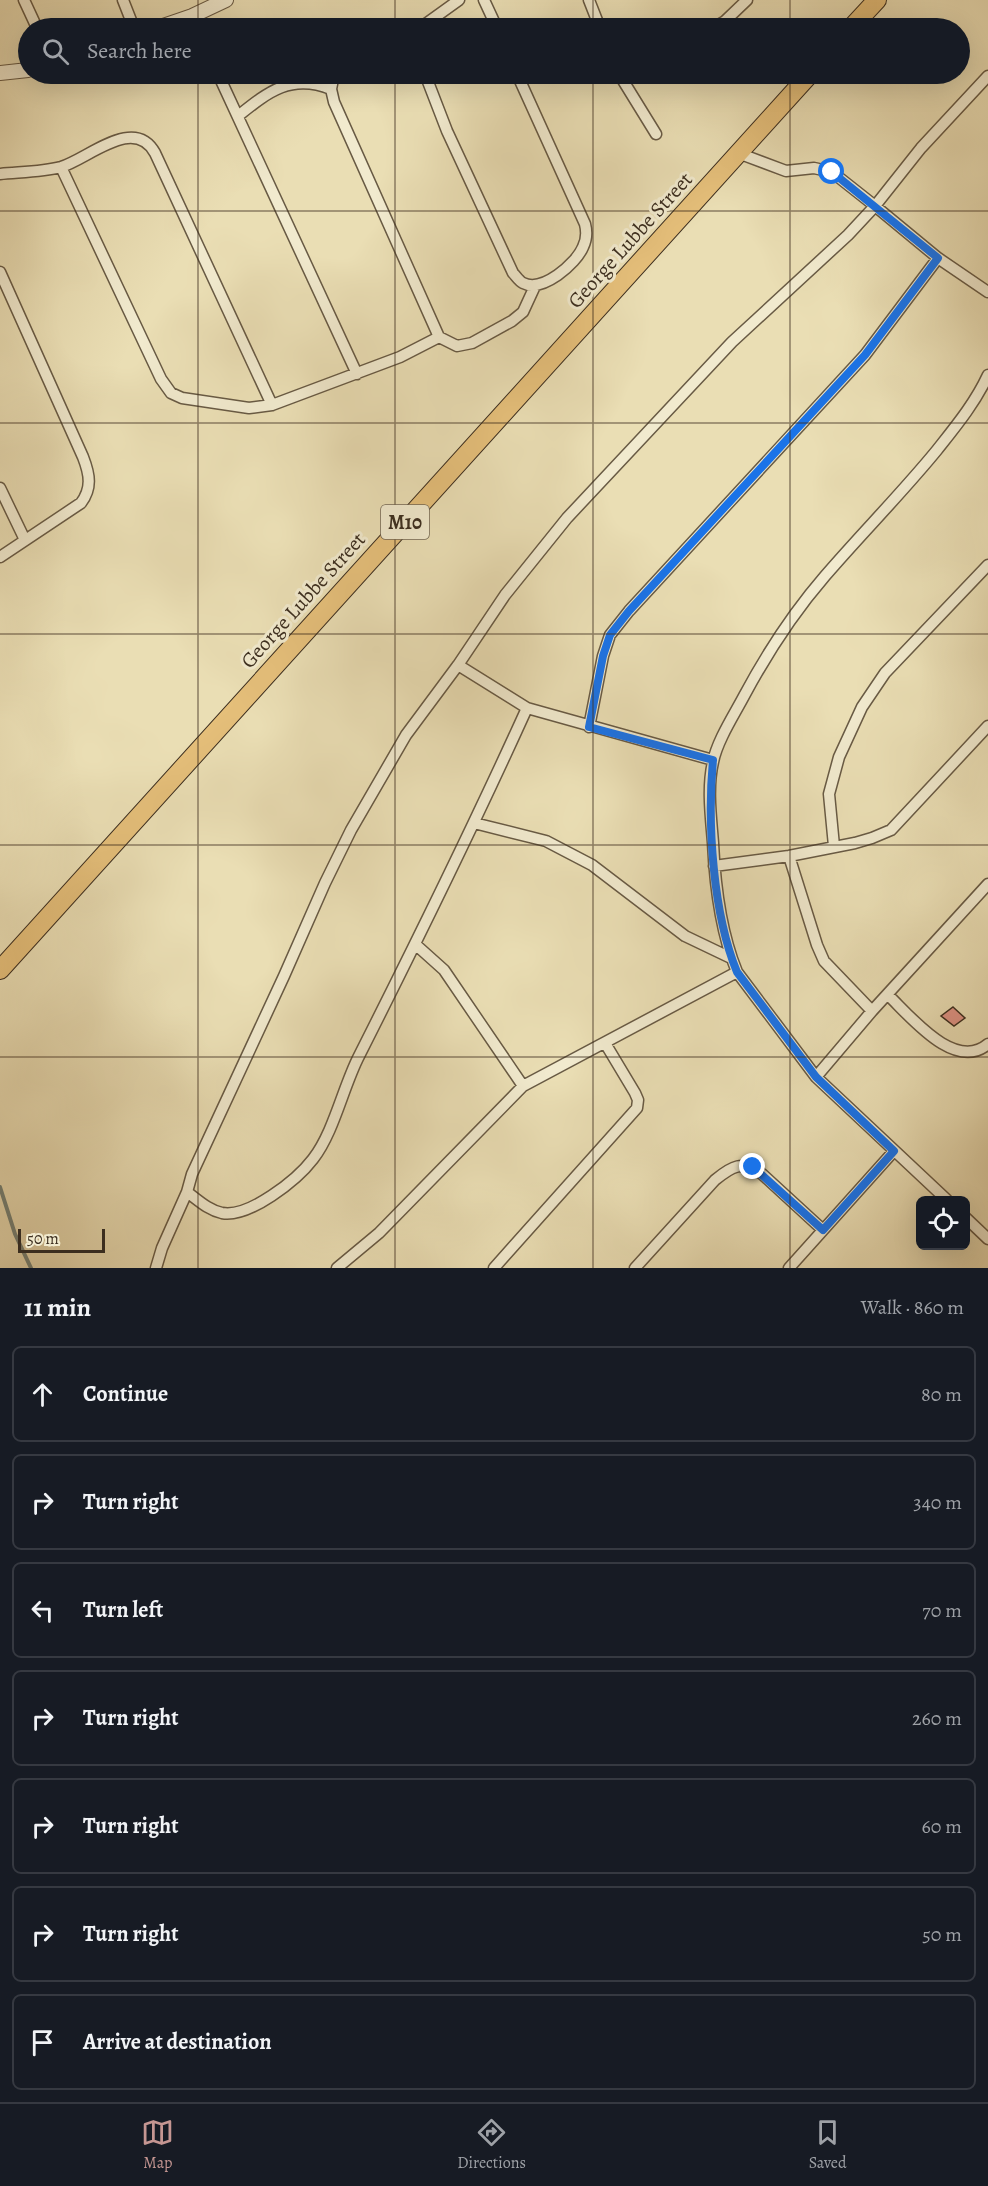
<!DOCTYPE html>
<meta charset="utf-8">
<style>
:root{--surface:#171b24;--page:#242831;--text:#f1f3f6;--muted:#9ea1a6;--line:#363941;--accent:#c59692}
body{margin:0;font-family:Alegreya,serif;background:var(--page);color:var(--text)}
.controls{position:absolute;right:18px;bottom:18px;display:grid;overflow:hidden;border-radius:9px;box-shadow:0 6px 24px #0002}
.controls button{width:54px;height:54px;display:grid;place-items:center;padding:0;border:0;border-bottom:2px solid var(--line);background:var(--surface);color:var(--text);font:30px sans-serif}
.scale{position:absolute;left:18px;bottom:15px;width:87px;box-sizing:border-box;padding-left:6px;border:3px solid #3c2e1f;border-top:0;font-size:16px;line-height:21px;white-space:nowrap;color:#3c2e1f;-webkit-text-stroke:4px #f1eace;paint-order:stroke}
.stop{position:absolute;width:18px;height:18px;margin:-14px;border:4px solid #1a73e8;border-radius:50%;background:#fff}
.stop.end{background:#1a73e8;border-color:#fff;box-shadow:0 2px 6px #0008}
.list{margin:0;padding:0;list-style:none}
h2{display:flex;justify-content:space-between;align-items:center;height:78px;margin:0;padding:0 24px;font-size:26px}
h2 small{font-size:20px;font-weight:400;color:var(--muted)}
.list li{display:grid;grid-template-columns:39px 1fr auto;gap:18px;align-items:center;box-sizing:border-box;height:96px;margin:0 12px 12px;padding:0 12px;border:2px solid var(--line);border-radius:9px}
.list b{display:block;font-size:22px;white-space:nowrap}
.list em{font-size:20px;font-style:normal;color:var(--muted)}
.icon{flex:none;width:33px;height:33px;fill:none;stroke:currentColor;stroke-width:2;stroke-linecap:round;stroke-linejoin:round}
.map{position:relative;flex:none;width:988px;height:1268px;overflow:hidden}
.search{position:absolute;background:var(--surface);box-shadow:0 6px 24px #0002;left:18px;right:18px;top:18px;height:66px;display:flex;align-items:center;gap:15px;box-sizing:border-box;padding:0 21px;border-radius:33px;color:var(--muted);font-size:22px}
.sheet{height:834px;background:var(--surface)}
nav{display:flex;justify-content:space-around;align-items:center;box-sizing:border-box;height:84px;border-top:2px solid var(--line);background:var(--surface);font-size:16px;color:var(--muted)}
nav a{display:grid;justify-items:center;gap:3px}
nav .on{color:var(--accent)}
.map>svg:first-child{display:block}
.lines{fill:none;stroke-linecap:round;stroke-linejoin:round}
.stream{stroke:#748379;stroke-width:4}
.building{fill:#de9385;stroke:#3c2e1f;stroke-width:1.5}
.minor-casing{stroke:#685a44;stroke-width:13}
.tertiary-casing{stroke:#685a44;stroke-width:16}
.primary-casing{stroke:#3c2e1f;stroke-width:20}
.minor{stroke:#f1eace;stroke-width:10}
.tertiary{stroke:#f1eace;stroke-width:14}
.primary{stroke:#e5bf7a;stroke-width:18}
.route{stroke:#1a73e8;stroke-width:8}
.grid{fill:none;stroke:#3c2e1f;stroke-width:1.5;stroke-opacity:0.55}
.labels{text-anchor:middle;stroke-width:6;stroke-linejoin:round;paint-order:stroke}
.shield{fill:#f1eace;stroke:#726654;stroke-width:1.5}
.shield-label{font-size:20px;font-weight:bold;fill:#3c2e1f}
.street-label{font-size:21px;fill:#3c2e1f;stroke:#f1eace}
</style>
<div class="map">
<svg width="988" height="1268" viewBox="0 0 988 1268">
<rect width="100%" height="100%" fill="#eadeb4"/>
<filter id="stains"><feTurbulence type="fractalNoise" baseFrequency=".00333" numOctaves="4"/><feColorMatrix values="0 0 0 0 .2 0 0 0 0 .09 0 0 0 0 .02 0 0 0 .5 -.17"/></filter>
<radialGradient id="worn" r=".72"><stop offset=".6" stop-color="#630" stop-opacity="0"/><stop offset="1" stop-color="#630" stop-opacity=".3"/></radialGradient>
<g class="lines">
<path class="stream" d="M0,1187L15,1234L31,1268"/>
</g>
<path class="building" d="M953,1007L965,1018L954,1026L941,1016Z"/>
<g class="lines">
<defs>
<path id="minor" d="M24,0L37,28
M123,0L134,28
M484,0L497,28
M589,0L600,28
M192,16L198,28
M420,28L459,0
M713,28L725,21L747,0
M218,74L357,374
M334,74L331,89L334,102L439,337L457,346L472,343L512,321L523,312L535,286
M425,74L447,131L513,273C516,276 519,281 523,283C542,293 576,264 583,247C587,239 587,232 585,224L517,74
M619,74L656,134
M238,116C268,92 291,73 331,89
M738,153L786,171L814,168L832,172L875,206L921,148L988,76
M61,167L161,379L171,393L182,398L249,408L272,405L400,357L439,337
M0,174C19,172 42,172 61,167C88,159 134,115 155,153L272,405
M0,272L83,457C90,475 92,488 81,503L0,557
M0,488L25,540
M458,665L527,708L713,760
M589,727L603,656L610,635L629,611L865,355L938,258
M474,823L546,841L592,865L685,936L731,958
M834,846L829,794L839,757L862,707L885,673L988,565
M789,856L817,945L824,961L872,1011
M714,866L789,856L855,843L872,838L891,830L988,726
M415,944L444,970L523,1086
M888,995C911,1017 955,1072 988,1044
M816,1077L872,1011L988,884
M187,1192C198,1200 208,1210 222,1213C249,1218 297,1180 313,1159C334,1132 343,1087 359,1056C417,941 474,825 527,708
M947,1200L816,1077L737,972C721,933 715,886 713,843C711,817 707,788 713,762C717,741 734,715 744,696C767,653 793,613 825,576C862,533 901,494 937,450C956,426 975,403 988,375
M966,1218L988,1239
M156,1268L162,1248L187,1192L192,1174L284,976L325,883L351,830L406,735L458,665L505,595L567,518L732,342L848,235L875,206L938,258L988,292
M337,1268L379,1233L523,1086L737,972
M494,1268L637,1108L638,1100L635,1093L605,1043
M635,1268L715,1180C732,1166 742,1160 762,1174L823,1230
M789,1268L894,1151"/>
<path id="tertiary" d="M157,28L192,16L226,0
M0,73L28,70"/>
<path id="primary" d="M851,28L877,0
M0,970L810,74"/>
</defs>
<use href="#minor" class="minor-casing"/>
<use href="#tertiary" class="tertiary-casing"/>
<use href="#primary" class="primary-casing"/>
<use href="#minor" class="minor"/>
<use href="#tertiary" class="tertiary"/>
<use href="#primary" class="primary"/>
</g>
<g class="lines">
<path class="route" d="M753,1167L823,1230L894,1151L816,1077L737,972C713,914 707,823 713,760L589,727L603,656L610,635L629,611L865,355L938,258L832,172"/>
</g>
<path class="grid" d="M198,0V28M395,0V28M593,0V28M790,0V28M198,74V1268M395,74V1268M593,74V1268M790,74V1268M0,211H988M0,423H988M0,634H988M0,845H988M0,1057H988"/>
<g class="labels">
<rect class="shield" x="381" y="505" width="48" height="34" rx="4.5"/>
<g class="shield-label">
<text x="405" y="529">M10</text>
</g>
<g class="street-label">
<text transform="translate(630 240) rotate(-48)" y="7">George Lubbe Street</text>
<text transform="translate(303 600) rotate(-48)" y="7">George Lubbe Street</text>
</g>
</g>
<rect width="100%" height="100%" filter="url(#stains)"/>
<rect width="100%" height="100%" fill="url(#worn)"/>
</svg>
<div class="controls">
<button><svg class="icon" aria-label="locate" viewBox="0 0 24 24"><circle cx="12" cy="12" r="6"/><path d="M12 2v4M12 18v4M2 12h4M18 12h4"/></svg></button>
</div>
<div class="scale">50 m</div>
<div class="stop" style="left:832px;top:172px"></div>
<div class="stop end" style="left:753px;top:1167px"></div>
<div class="search"><svg class="icon" aria-label="search" viewBox="0 0 24 24"><circle cx="10" cy="10" r="6"/><path d="M15 15l6 6"/></svg>Search here</div>
</div>
<section class="sheet">
<h2>11 min<small>Walk · 860 m</small></h2>
<ul class="list">
<li><svg class="icon" aria-label="ahead" viewBox="0 0 24 24"><path d="M12 20V5M6 11l6-6 6 6"/></svg><div><b>Continue</b></div><em>80 m</em></li>
<li><svg class="icon" aria-label="right" viewBox="0 0 24 24"><path d="M7 20v-9h11M14 6l5 5-5 5"/></svg><div><b>Turn right</b></div><em>340 m</em></li>
<li><svg class="icon" aria-label="left" viewBox="0 0 24 24"><path d="M17 20v-9H6M10 6l-5 5 5 5"/></svg><div><b>Turn left</b></div><em>70 m</em></li>
<li><svg class="icon" aria-label="right" viewBox="0 0 24 24"><path d="M7 20v-9h11M14 6l5 5-5 5"/></svg><div><b>Turn right</b></div><em>260 m</em></li>
<li><svg class="icon" aria-label="right" viewBox="0 0 24 24"><path d="M7 20v-9h11M14 6l5 5-5 5"/></svg><div><b>Turn right</b></div><em>60 m</em></li>
<li><svg class="icon" aria-label="right" viewBox="0 0 24 24"><path d="M7 20v-9h11M14 6l5 5-5 5"/></svg><div><b>Turn right</b></div><em>50 m</em></li>
<li><svg class="icon" aria-label="arrive" viewBox="0 0 24 24"><path d="M6 21V4h12l-3 4 3 4H6"/></svg><div><b>Arrive at destination</b></div></li>
</ul>
</section>
<nav>
<a class="on"><svg class="icon" aria-label="map" viewBox="0 0 24 24"><path d="M3 6l6-2 6 2 6-2v14l-6 2-6-2-6 2zM9 4v14M15 6v14"/></svg>Map</a>
<a><svg class="icon" aria-label="directions" viewBox="0 0 24 24"><path d="M12 3l9 9-9 9-9-9zM9 14v-3h6M13 9l2 2-2 2"/></svg>Directions</a>
<a><svg class="icon" aria-label="saved" viewBox="0 0 24 24"><path d="M7 4h10v16l-5-4-5 4z"/></svg>Saved</a>
</nav>
